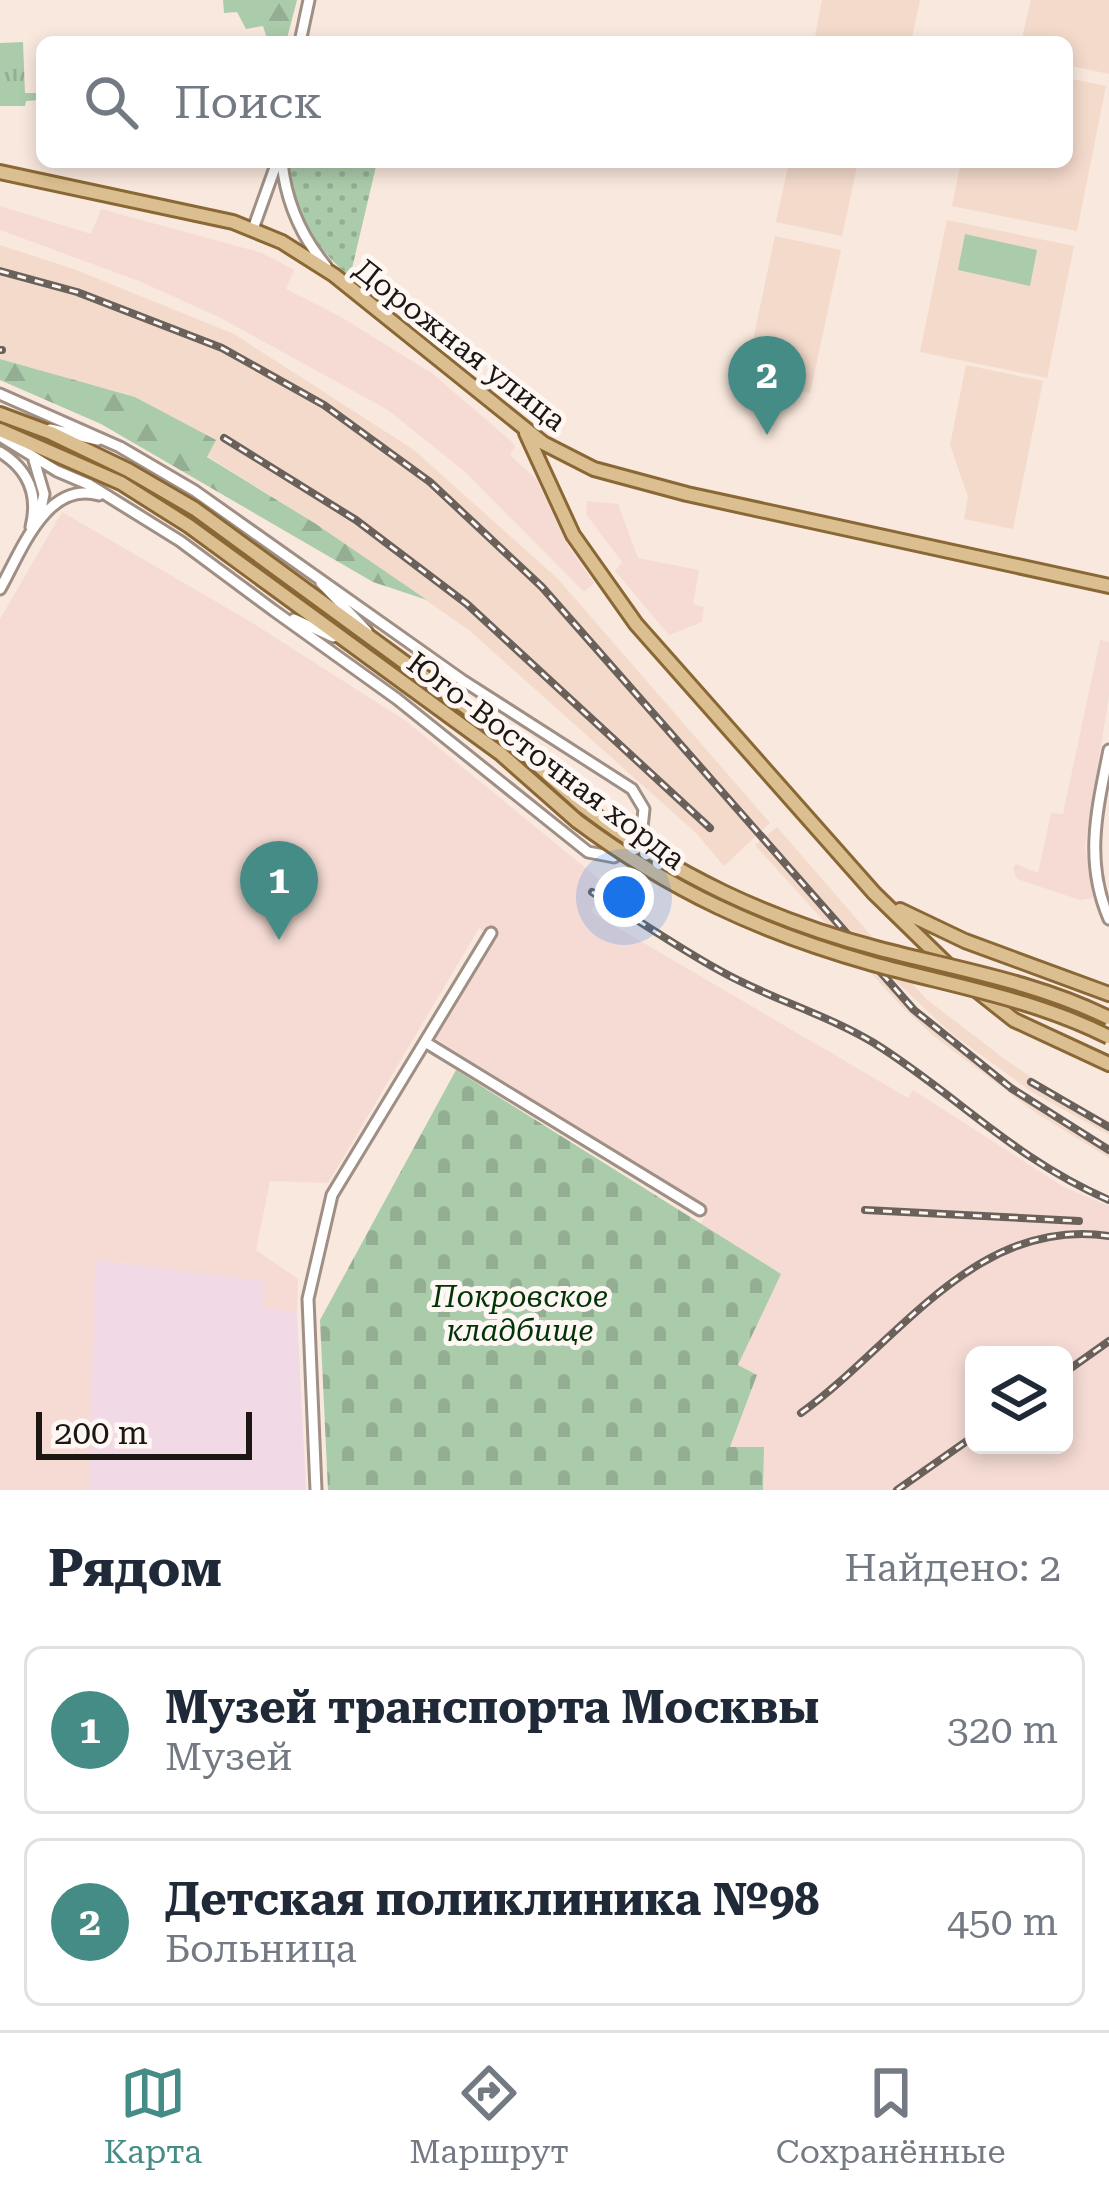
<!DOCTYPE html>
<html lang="ru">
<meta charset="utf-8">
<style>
:root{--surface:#fff;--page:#f2f2f3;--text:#1f2937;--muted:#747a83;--line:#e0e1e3;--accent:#458c87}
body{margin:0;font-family:"Roboto Serif",serif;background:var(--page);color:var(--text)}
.controls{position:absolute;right:36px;bottom:36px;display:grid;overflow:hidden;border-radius:18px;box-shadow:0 6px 18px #0003}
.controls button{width:108px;height:108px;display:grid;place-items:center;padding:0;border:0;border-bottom:3px solid var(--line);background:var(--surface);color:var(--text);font:60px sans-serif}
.scale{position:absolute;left:36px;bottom:30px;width:216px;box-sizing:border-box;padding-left:12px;border:6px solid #1d1714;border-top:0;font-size:33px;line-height:42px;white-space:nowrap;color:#1d1714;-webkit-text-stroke:9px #fef7f3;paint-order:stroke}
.you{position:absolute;left:624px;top:897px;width:42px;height:42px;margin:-30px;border:9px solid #fff;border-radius:50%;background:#1a73e8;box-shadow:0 0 0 18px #1a73e833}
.badge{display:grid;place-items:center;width:78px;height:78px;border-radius:50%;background:var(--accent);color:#fff;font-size:39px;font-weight:700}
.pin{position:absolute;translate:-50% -99px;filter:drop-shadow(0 3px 6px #0008)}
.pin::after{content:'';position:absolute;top:63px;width:42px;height:36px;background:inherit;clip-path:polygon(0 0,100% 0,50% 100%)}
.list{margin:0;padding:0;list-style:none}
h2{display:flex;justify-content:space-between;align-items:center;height:156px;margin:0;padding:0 48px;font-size:51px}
h2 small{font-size:39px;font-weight:400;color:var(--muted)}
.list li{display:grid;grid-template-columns:78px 1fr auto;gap:36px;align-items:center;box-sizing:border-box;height:168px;margin:0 24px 24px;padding:0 24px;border:3px solid var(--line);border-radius:18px}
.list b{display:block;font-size:45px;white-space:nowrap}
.list p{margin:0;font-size:39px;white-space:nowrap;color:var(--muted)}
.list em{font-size:39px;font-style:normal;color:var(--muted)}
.icon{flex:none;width:66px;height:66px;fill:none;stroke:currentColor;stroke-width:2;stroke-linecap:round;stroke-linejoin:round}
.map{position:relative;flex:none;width:1109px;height:1490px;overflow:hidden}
.search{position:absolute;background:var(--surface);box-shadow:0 6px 18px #0003;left:36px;right:36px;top:36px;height:132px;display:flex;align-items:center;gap:30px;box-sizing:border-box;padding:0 42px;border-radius:18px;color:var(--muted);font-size:45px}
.sheet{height:540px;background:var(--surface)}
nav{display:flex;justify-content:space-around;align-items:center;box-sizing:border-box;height:168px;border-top:3px solid var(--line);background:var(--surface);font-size:33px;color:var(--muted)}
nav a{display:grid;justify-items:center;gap:6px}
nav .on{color:var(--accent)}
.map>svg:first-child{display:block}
.commercial{fill:#f1dae6}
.industrial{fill:#f5dbd4;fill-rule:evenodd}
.built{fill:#f3dacb}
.grass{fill:url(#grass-dots)}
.forest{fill:url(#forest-firs)}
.cemetery{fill:url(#cemetery-stones)}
.park{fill:url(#park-tufts)}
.pitch{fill:#abccab}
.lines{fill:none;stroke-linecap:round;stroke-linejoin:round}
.minor-casing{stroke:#9f8f85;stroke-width:15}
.major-casing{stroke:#8a6835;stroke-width:18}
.minor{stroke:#fff;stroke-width:9}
.major{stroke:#dcbf91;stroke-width:12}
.rail-casing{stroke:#6a615b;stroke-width:8}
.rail{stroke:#fef7f3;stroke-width:3;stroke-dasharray:9;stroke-linecap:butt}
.major-bridge-casing{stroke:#8a6835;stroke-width:18;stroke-linecap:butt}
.major-bridge{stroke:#dcbf91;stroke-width:12}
.labels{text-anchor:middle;stroke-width:10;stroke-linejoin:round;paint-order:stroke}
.street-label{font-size:30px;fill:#1d1714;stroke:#fef7f3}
.park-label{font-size:30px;font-style:italic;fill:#003307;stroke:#fef7f3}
</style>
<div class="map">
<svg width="1109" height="1490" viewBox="0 0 1109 1490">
<defs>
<pattern id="grass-dots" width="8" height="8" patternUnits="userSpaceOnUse" patternTransform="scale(3)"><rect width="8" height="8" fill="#abccab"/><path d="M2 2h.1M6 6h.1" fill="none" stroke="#93ae92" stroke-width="1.8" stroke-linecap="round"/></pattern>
<pattern id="forest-firs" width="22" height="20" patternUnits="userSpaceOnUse" patternTransform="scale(3)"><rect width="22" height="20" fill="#abccab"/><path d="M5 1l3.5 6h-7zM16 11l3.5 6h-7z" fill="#93ae92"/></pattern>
<pattern id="cemetery-stones" width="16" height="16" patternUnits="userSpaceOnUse" patternTransform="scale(3)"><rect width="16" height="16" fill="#abccab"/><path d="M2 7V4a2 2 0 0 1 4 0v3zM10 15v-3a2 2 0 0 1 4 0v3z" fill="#93ae92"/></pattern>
<pattern id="park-tufts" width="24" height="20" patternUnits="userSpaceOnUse" patternTransform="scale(3)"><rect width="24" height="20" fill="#abccab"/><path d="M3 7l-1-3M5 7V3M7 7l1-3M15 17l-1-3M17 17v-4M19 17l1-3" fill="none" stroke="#93ae92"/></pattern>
</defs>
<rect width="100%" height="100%" fill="#f9e8dd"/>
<path class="commercial" d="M94,1260L264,1281V1307L297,1313L306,1490H89Z"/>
<path class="industrial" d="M0,206L91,234L101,209L262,253L294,270L286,289L341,317L433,374L512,442L515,447L510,455L536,479L568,546L594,583L584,592L464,471L388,410L221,318L139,281L0,230Z
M587,501L618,504L638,558L699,570L693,604L704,607L702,622L669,635L615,571L622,562L586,514Z
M62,512L251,622L406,721L604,883L591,912L908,1098L913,1090L1064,1187L1109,1206V1490H763L764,1447L730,1448L757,1375L738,1365L780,1274L700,1225L708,1210L435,1038L497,938L479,928L328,1183L270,1181L256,1250L298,1279L297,1313L264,1307L263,1281L95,1260L89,1490H0V619ZM974,1355H1064V1445H974Z
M1100,640L1109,642V696L1085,846L1093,898L1080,900L1017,879L1013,869L1016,864L1038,873L1051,813L1063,814Z"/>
<path class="built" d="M822,0H920L911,42H814Z
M1031,0H1109V74L1067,65V42H1021Z
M1067,78L1106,86L1077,231L952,206L961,162H1067Z
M789,162H858L842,236L776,222Z
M947,220L1074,246L1047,378L920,352Z
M775,236L841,250L810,393L772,385L779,351L752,345Z
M0,245L76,270L234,334L414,450L558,579L770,823L724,866L696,833L469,630L316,524L207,456L215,441L135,397L0,359Z
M966,365L1043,381L1013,529L964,519L968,497L950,445Z
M777,827L925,998L1007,1061L1063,1098L1109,1121V1135L1032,1092L952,1034L871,958L909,1000L991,1070L1042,1106L1109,1146V1158L1036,1113L935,1037L901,1006L755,845Z"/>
<path class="grass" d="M287,162H377L350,277C314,247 298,216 286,171Z"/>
<path class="forest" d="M223,0H297L286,42H268L263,26L246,29L237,12L224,13Z
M0,359L135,397L216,440L207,457L316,524L427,600L373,582L101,424L0,380Z"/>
<path class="cemetery" d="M456,1070L781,1274L738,1365L757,1375L730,1447H764L763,1490H328L320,1320Z"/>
<path class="park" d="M23,42L25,93H39V100L26,101L25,106H0V43Z"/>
<path class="pitch" d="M965,234L1037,250L1030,286L958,270Z"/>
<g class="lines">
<defs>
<path id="minor" d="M300,42L309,0
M282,162C286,202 300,235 326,266
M253,229L277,162
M0,394L120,447L195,491L462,680L632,789L644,809L641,837L614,857L588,852L397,699L273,610
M50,429L98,440
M0,436L57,471L90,485L180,541L273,610
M0,452C28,469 39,495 31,527
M34,460L44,494L39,518
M321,583L367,631
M0,589C21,552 46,480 99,495
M294,619L333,637
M1109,750C1097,810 1084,861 1109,919
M425,1042L700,1210
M316,1490L308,1299L332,1195L491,933"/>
<path id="major" d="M0,172L233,222L282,242L334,275L543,443L594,469L687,494L1109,586
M0,414L51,433L128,470L195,509L509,739L583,806
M0,430L121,483L189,526L501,754L577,821
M526,433L573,535L636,624L874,893L961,978L1014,1020L1109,1064
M900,910L965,941L1109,994"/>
</defs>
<use href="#minor" class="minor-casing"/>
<use href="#major" class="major-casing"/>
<use href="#minor" class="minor"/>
<use href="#major" class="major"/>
<defs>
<path id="rail" d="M0,271L77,292L222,348L324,405L430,482L542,587L914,1010L1011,1088L1109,1150
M0,350H2
M224,438L356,520L467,604L710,828
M592,892C634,917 674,945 717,969C767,998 824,1013 874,1043C957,1095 1014,1159 1109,1200
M1031,1082L1109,1127
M865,1210L1079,1221
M1064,1373L1109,1341
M801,1413C897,1344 975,1216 1109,1236
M897,1490L974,1436"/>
</defs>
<use href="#rail" class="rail-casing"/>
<use href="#rail" class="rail"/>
<defs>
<path id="major-bridge" d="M583,806C673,875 770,920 880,949C957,969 1037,982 1109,1018
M577,821C671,891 760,932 873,964C953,986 1034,999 1109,1037"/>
</defs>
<use href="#major-bridge" class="major-bridge-casing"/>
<use href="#major-bridge" class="major-bridge"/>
</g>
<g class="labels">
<g class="street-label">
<text transform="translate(460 345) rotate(38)" y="10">Дорожная улица</text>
<text transform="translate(546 761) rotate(37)" y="10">Юго-Восточная хорда</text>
</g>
<g class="park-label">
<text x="520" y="1307">Покровское<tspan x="520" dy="34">кладбище</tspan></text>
</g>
</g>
</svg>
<div class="controls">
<button><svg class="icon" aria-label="layers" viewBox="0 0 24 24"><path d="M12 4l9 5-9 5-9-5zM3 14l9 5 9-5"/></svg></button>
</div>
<div class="scale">200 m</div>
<div class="you"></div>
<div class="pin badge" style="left:279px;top:940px">1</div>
<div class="pin badge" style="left:767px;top:435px">2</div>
<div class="search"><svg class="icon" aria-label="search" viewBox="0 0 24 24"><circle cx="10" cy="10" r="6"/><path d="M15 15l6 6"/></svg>Поиск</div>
</div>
<section class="sheet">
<h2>Рядом<small>Найдено: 2</small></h2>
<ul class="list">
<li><span class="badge">1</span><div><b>Музей транспорта Москвы</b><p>Музей</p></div><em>320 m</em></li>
<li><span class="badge">2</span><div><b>Детская поликлиника №98</b><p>Больница</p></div><em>450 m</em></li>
</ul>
</section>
<nav>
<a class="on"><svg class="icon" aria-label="map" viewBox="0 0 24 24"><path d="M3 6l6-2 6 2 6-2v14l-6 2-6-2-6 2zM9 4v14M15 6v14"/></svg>Карта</a>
<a><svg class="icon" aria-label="directions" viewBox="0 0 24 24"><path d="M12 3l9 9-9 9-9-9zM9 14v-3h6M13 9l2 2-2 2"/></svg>Маршрут</a>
<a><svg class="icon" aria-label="saved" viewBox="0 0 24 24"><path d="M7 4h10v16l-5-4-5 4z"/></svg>Сохранённые</a>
</nav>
